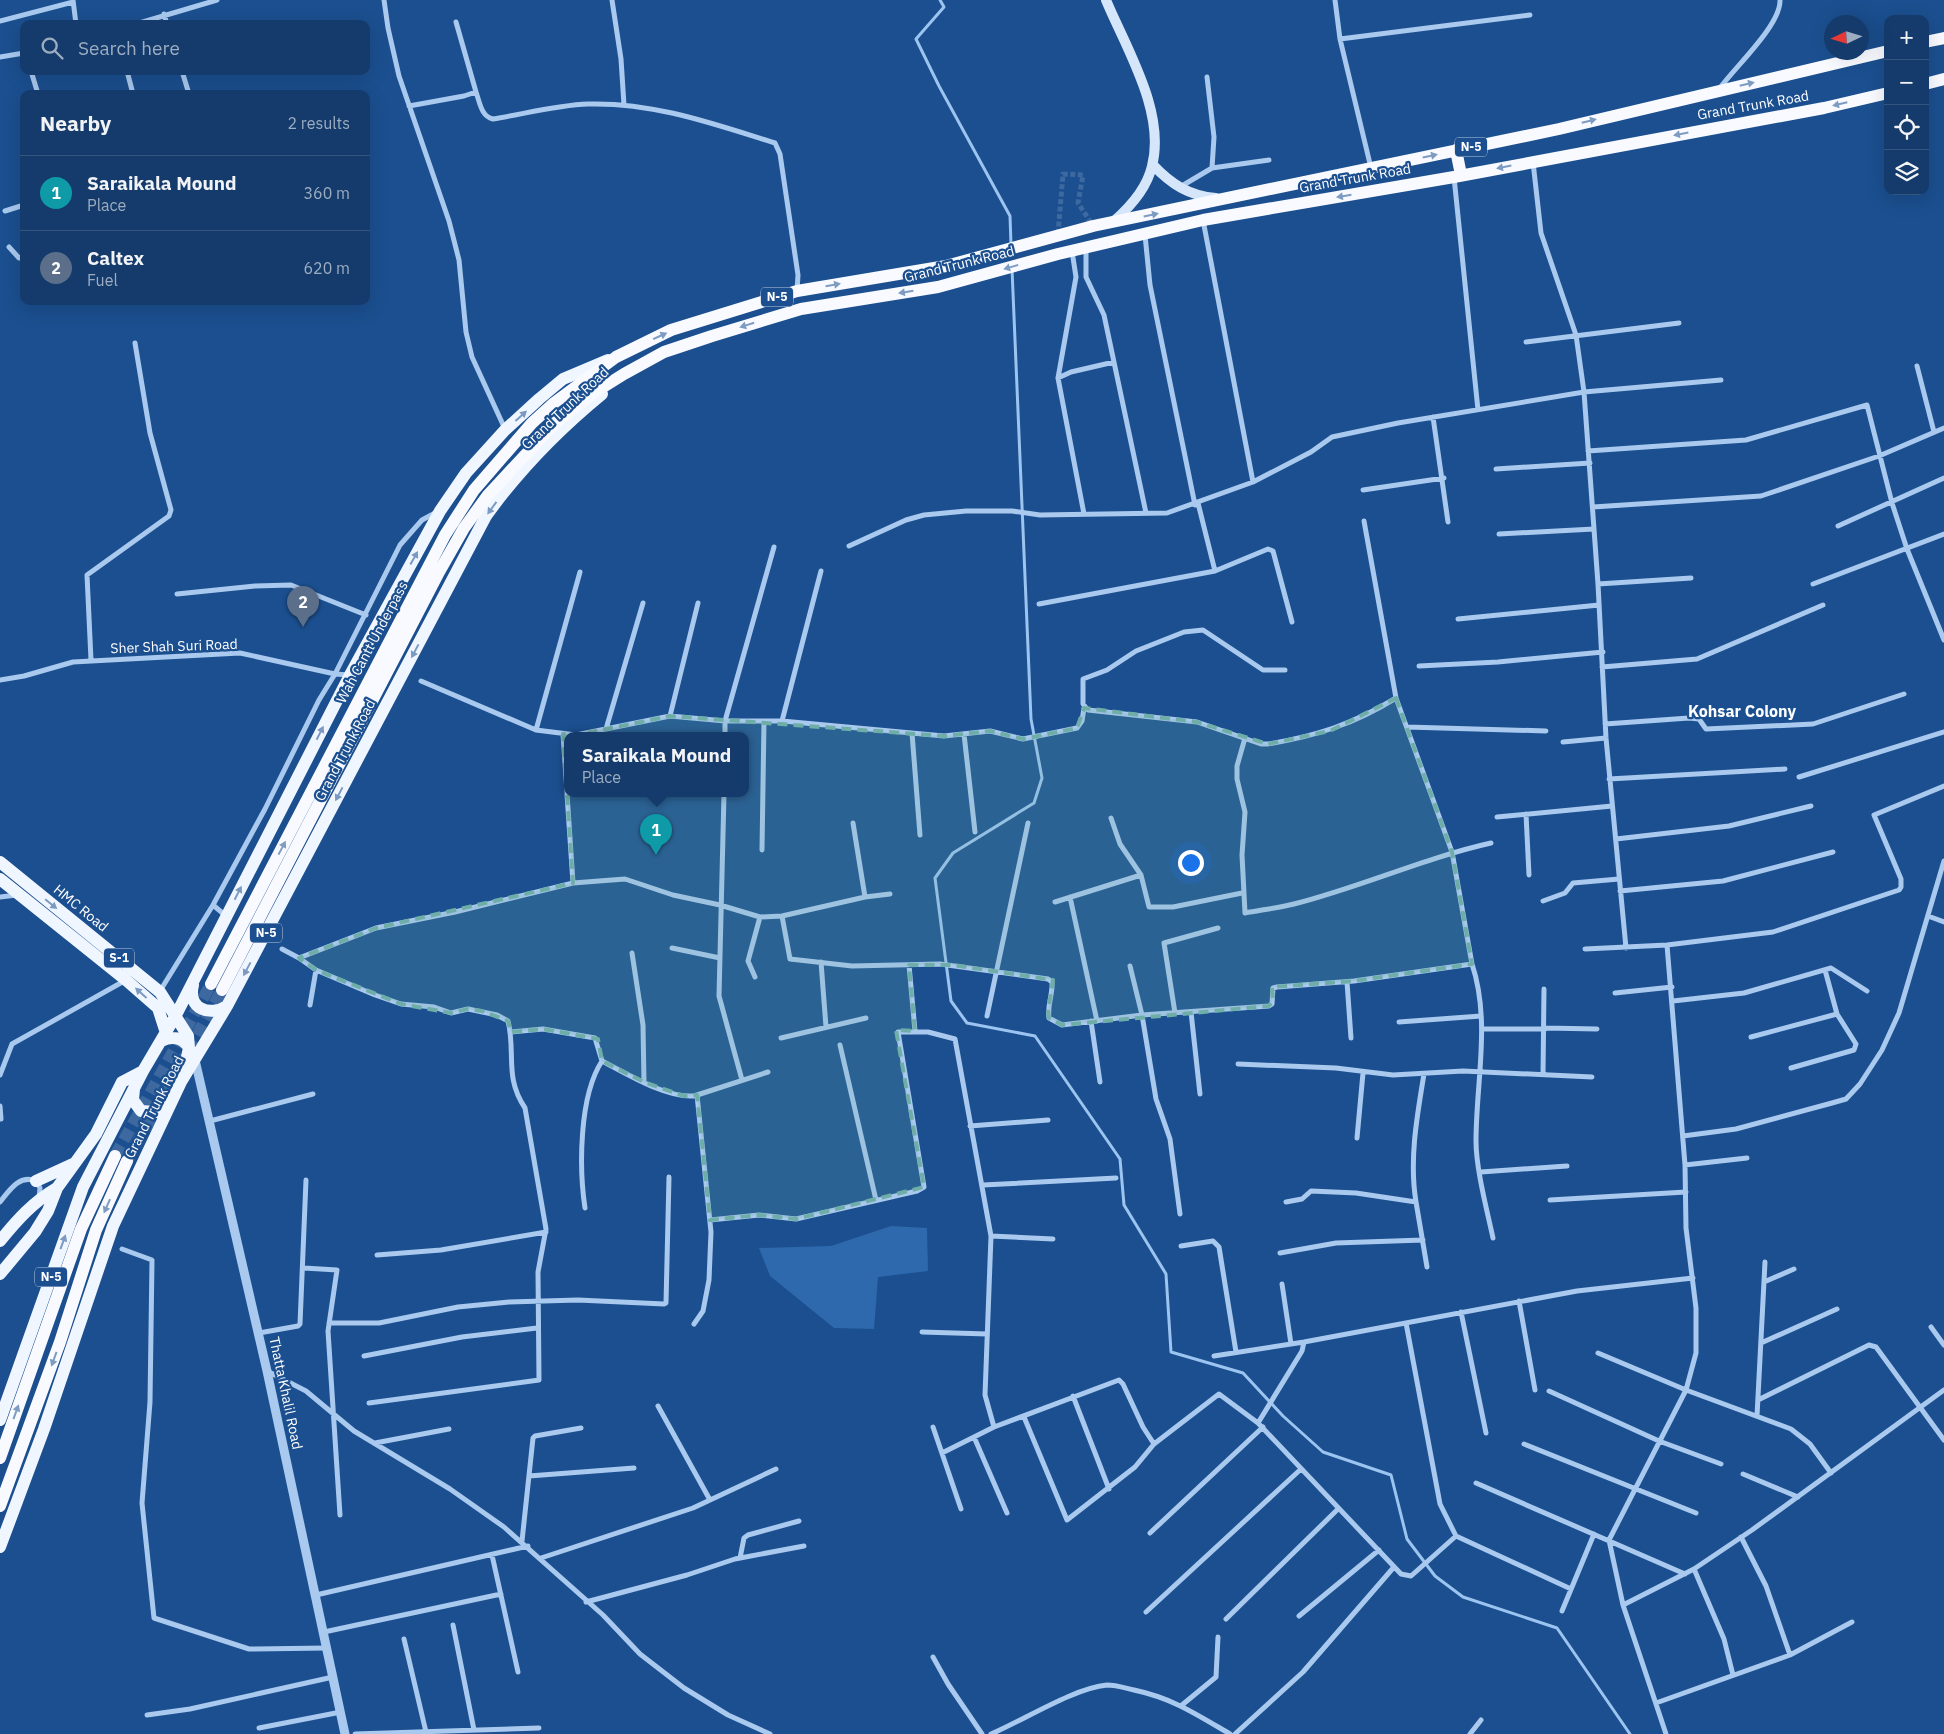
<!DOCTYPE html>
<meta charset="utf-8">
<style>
:root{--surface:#143b6b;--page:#1d4271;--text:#f1f3f6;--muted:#9dadc1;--line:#33557e;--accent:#e69b98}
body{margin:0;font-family:"IBM Plex Sans",sans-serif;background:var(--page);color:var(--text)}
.controls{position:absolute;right:15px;top:15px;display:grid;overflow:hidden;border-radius:10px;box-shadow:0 5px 20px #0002}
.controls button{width:45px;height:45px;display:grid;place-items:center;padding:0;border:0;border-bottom:1px solid var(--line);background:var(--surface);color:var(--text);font:25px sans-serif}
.compass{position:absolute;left:1824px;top:15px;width:45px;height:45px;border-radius:50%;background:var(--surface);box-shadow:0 5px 20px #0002;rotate:266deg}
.you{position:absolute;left:1190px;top:862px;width:18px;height:18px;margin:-12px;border:4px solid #fff;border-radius:50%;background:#1a73e8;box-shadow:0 0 0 8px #1a73e833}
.badge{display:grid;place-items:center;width:32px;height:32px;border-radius:50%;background:var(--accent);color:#fff;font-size:16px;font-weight:700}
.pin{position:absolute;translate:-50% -41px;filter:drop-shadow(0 1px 2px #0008)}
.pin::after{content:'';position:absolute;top:26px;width:18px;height:15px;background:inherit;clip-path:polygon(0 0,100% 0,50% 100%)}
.popup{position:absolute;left:564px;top:732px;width:185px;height:65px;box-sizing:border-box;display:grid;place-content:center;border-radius:10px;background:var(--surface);filter:drop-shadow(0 1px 4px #0005);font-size:16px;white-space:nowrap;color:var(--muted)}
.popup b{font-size:19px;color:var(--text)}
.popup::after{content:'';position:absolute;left:50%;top:100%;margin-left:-10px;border:10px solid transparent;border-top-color:var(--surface)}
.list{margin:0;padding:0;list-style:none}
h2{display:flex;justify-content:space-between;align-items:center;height:65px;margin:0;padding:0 20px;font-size:21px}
h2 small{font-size:16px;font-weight:400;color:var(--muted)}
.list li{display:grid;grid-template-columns:32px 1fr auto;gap:15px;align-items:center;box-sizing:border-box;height:75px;padding:0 20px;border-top:1px solid var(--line)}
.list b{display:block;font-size:19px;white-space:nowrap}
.list p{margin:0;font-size:16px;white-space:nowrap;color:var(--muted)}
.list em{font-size:16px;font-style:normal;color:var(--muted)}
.icon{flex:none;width:28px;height:28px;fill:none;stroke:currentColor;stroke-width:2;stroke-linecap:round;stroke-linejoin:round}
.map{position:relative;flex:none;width:1944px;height:1734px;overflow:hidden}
.search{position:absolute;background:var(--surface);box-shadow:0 5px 20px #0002;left:20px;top:20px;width:350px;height:55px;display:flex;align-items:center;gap:12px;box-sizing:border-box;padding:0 18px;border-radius:10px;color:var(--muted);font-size:19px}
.panel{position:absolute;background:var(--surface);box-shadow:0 5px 20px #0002;left:20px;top:90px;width:350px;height:215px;border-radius:10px}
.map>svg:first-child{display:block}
.green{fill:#2e69ad}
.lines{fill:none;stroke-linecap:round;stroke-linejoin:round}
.stream{stroke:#9cc4f0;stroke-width:3}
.minor-tunnel{stroke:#3d69a0;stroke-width:5;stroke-dasharray:5 2.5;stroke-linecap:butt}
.trunk-tunnel{stroke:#3d69a0;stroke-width:12;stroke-dasharray:12 6;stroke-linecap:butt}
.minor{stroke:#a9c9ee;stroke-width:5}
.tertiary{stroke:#a9c9ee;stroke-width:9}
.secondary{stroke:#d6e6fa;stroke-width:10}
.primary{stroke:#f0f6ff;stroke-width:12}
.trunk{stroke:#f8faff;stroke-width:12}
.oneway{fill:#7e9cc1}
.oneway2{fill:#7b9ac1}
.marked{fill:#6fada8;fill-opacity:0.2;stroke:#6fada8;stroke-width:4;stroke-dasharray:10 6;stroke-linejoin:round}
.labels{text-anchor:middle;stroke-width:4.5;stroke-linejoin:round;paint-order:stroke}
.shield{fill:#1b4f8f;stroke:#bbcadd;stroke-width:1}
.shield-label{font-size:12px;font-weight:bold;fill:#fff}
.street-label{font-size:14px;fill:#fff;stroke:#1b4f8f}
.quarter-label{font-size:16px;font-weight:bold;fill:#fff;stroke:#1b4f8f}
</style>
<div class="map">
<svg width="1944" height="1734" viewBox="0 0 1944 1734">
<rect width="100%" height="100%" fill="#1b4f8f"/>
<path class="green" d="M891,1226L927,1228L928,1271L878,1277L874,1329L834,1328L770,1276L759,1248L831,1246Z"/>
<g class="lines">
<path class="stream" d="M940,0L944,7L916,39L939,86L1010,216L1011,245
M1012,269L1031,719L1042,778L1034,803L953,853L935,878L951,1001L967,1023L1035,1036L1120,1159L1124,1205L1166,1274L1171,1352L1243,1373L1283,1416L1323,1452L1391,1475L1407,1539L1435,1576L1463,1597L1557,1628L1630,1734"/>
<path class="minor-tunnel" d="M1058,234L1063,174L1083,175L1078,203L1093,226"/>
<path class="trunk-tunnel" d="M115,1156L211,984
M127,1161L222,990"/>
<path class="minor" d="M73,0L76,24
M384,0L388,28L399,76L449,221L459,260L466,332L472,357L505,429
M612,0L621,59L624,105
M1335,0L1340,39L1371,168
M164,14L167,24
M0,21L73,2
M456,22L476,92
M136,24L217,0
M1340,39L1530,15
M0,57L24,53
M31,71L38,94
M127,71L133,94
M182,71L189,94
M1720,88C1735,67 1781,25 1780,0
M409,106L464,96L476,92C480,103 481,116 493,119C524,114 557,105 588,104C653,102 714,124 775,143L780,154L798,275L797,291
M1533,162L1541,233L1576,335L1584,392L1598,584L1606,738L1626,948
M1212,168L1269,160
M1454,177L1478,410
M1180,187L1212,168L1214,137L1207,77
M5,211L24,205
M1203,220L1253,482
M1145,235L1150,285L1195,505
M9,247L19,258L24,257
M1086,248V277L1104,315L1146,513
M1072,251L1076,277L1058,378L1084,514
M1526,342L1679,323
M1917,366L1934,432
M1058,378L1071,372L1114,362
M1433,417L1448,522
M1588,451L1746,440L1867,405L1892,503L1907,549L1944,640
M1496,469L1590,463
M1363,490L1444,478
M1198,503L1215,571
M1593,507L1761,496L1879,456L1944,428
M1364,521L1396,698L1452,852L1472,964C1491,1021 1476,1082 1476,1141C1476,1169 1487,1210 1493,1238
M1838,526L1944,478
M1499,534L1594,529
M849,546L906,520L924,515L966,511H1012L1040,515L1167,513L1253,482L1311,452L1332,437L1398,423L1584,392L1721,380
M1598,584L1691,578
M1813,584L1944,534
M177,594L255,586L291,585L366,615
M1039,604L1215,571L1268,549L1273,551L1292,622
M1458,619L1599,605
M91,660L87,575L169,516L171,510L150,433L135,343
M1419,666L1498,662L1603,652
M1602,667L1697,659L1823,605
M1285,670H1263L1203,630L1184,632L1136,651L1107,670L1083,679V704L1088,710L1197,722L1261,744H1268C1316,736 1354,724 1396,698
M0,680L24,676L73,662L240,653L335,674L350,675
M421,681L536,730L576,735L670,716L725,721H782L821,571
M670,716L698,603
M782,721L944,736L990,731L1023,739L1077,728L1082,721L1084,708
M1605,724L1689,718L1699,719L1706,729L1813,724L1904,694
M1407,727L1546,731
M606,729L643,603
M536,730L580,572
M912,733L920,835
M563,734L567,792
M964,734L975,832
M725,736V721L774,547
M1245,738L1237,766V779L1245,812L1242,855L1245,913C1261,910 1278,908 1294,904C1361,887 1424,858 1491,843
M1563,742L1606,738
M1799,777L1944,732
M1609,779L1785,769
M567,794L573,883
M724,794L719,996L742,1080
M1526,814L1529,875
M1497,817L1612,806
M1111,818L1120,844L1141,875L1149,907H1173L1242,893
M853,823L865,897
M1616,839L1729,826L1811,806
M762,850L764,721
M1620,891L1723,881L1833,852
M0,897L17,895
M1070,897L1097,1021
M1543,901L1565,893L1573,883L1619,879
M1055,902L1141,875
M213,905L226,916
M782,916L790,959L852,966L940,964L1048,979L1052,982C1053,994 1047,1005 1049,1018L1062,1025L1142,1015L1269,1006L1272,1004L1273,988L1277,987L1354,981L1472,964
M1928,916L1944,922
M672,948L720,958
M282,949L299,958L376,928L455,912L573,883L625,879L673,895L720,905L760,917L782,916L865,897L890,894
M1585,949L1667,945L1773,932L1899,890L1901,887V879L1874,815L1944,786
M632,953L643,1025L644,1082
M299,958L316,970L375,995L401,1004L434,1007L451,1013L468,1009L497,1015L508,1021C516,1053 504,1077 525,1108L546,1229L538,1272L539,1380L369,1403
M821,962L826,1027
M909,965L915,1031
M1130,966L1142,1015L1156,1099L1170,1139L1180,1214
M755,977L748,961L760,917
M1347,982L1351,1038
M160,991L213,905L265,809L319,700L335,674L400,545L422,520L435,513
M1615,993L1672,987
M1673,1001L1744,993L1831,968L1867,991
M310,1005L316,970
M1191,1012L1200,1094
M1175,1013L1164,943L1218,928
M987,1016L1028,823
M1091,1021L1100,1082
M1399,1022L1481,1016
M1545,1028L1597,1029
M1483,1029H1545
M511,1032L543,1029L595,1038L602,1061C627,1074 666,1098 694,1096L768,1072
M1751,1037L1837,1014
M781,1038L866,1018
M840,1045L876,1200
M1238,1064L1336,1068L1393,1075L1463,1071L1592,1077
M1791,1068L1854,1050L1856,1044L1837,1014L1825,970
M0,1075L12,1044L126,980
M1543,1075L1544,989
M0,1106L1,1119
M210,1121L313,1094
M970,1126L1048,1120
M1683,1136L1736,1129L1832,1103L1846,1099L1860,1084L1882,1050L1899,1013L1944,861
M1357,1138L1363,1073
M1685,1165L1747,1158
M1481,1172L1567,1166
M983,1185L1116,1178
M1550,1200L1686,1192
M0,1202C9,1191 19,1174 36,1181L40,1188L39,1198
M1286,1202L1302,1199L1311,1191L1356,1193L1416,1202C1409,1160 1417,1116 1424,1074
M1416,1202L1427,1267
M585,1208C579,1168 579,1096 602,1061
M710,1220L759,1215L796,1219L917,1191L924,1187L898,1032H928L955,1039L991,1236L985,1395L994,1427
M991,1236L1053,1239
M1181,1246L1213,1241L1219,1247L1236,1352
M122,1249L152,1260L150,1402L142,1503L154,1618L249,1649L327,1648
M1280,1253L1336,1243L1423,1240
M377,1255L441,1250L546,1232
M304,1268L337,1270L328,1331L340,1515
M1764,1282L1794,1269
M1282,1284L1291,1344
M1519,1301L1535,1390
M1461,1312L1486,1433
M329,1323H379L458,1307L509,1302L578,1300L664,1304L666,1303L669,1177
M1406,1323L1440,1504L1456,1536L1571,1589
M694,1324L703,1311L709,1280L711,1232L697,1095
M1931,1327L1944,1345
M922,1332L987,1334
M259,1333L298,1326L300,1324L306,1180
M1761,1343L1837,1309
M1598,1353L1686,1390L1791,1429L1810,1444L1831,1473
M364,1356L462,1337L537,1328
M1214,1356L1304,1342L1577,1291L1693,1278
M267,1371L306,1391L354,1431L450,1489L504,1527L603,1615L640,1654L684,1688L728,1715L770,1734
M1549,1391L1659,1441L1721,1464
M1073,1396L1109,1489
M1758,1400L1869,1345L1876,1347L1944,1440
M658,1406L710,1500
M1757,1416L1765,1262
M1024,1417L1067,1520L1135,1467L1154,1444L1219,1394L1258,1423L1401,1574L1411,1576L1456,1536
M1258,1423L1302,1351L1304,1342
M933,1427L961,1509
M974,1437L1007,1513
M375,1443L449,1429
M1524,1444L1696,1513
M942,1453L994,1427L1119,1380L1123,1384L1143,1427L1154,1444
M1743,1474L1798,1497
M529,1476L634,1468
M1476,1483L1685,1574
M1150,1533L1263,1427
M1741,1537L1766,1586L1790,1655
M522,1541L533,1438L535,1436L581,1428
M492,1555L518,1672
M541,1558L693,1508L776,1469
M740,1558L744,1538L748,1535L799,1521
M1694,1569L1724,1639L1733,1675
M316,1595L528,1546
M586,1602L687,1575L735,1559L804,1546
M1623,1605L1694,1569L1752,1530L1944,1390
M1562,1611L1594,1534
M1146,1612L1301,1469
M1299,1616L1379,1550
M1226,1619L1338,1509
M453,1625L474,1730
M324,1632L501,1594
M404,1639L426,1732
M933,1657L948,1684L982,1734
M1656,1703L1790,1655L1852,1622
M1182,1705L1216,1677L1218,1637
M147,1715L190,1709L333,1677
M259,1728L341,1712
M355,1734L539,1728
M991,1734C1024,1720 1074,1688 1107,1685C1116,1685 1125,1688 1134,1690C1172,1698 1196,1714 1230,1734
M1235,1734L1303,1672L1394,1567
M1470,1734L1481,1720
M1666,1734L1623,1605L1609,1540L1686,1390L1696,1353V1308L1686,1228L1685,1165L1667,945"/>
<path class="tertiary" d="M195,1060L267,1371L345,1734"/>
<path class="secondary" d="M1106,0C1126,48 1166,112 1152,166C1147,188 1130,207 1114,221
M1153,165C1171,184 1189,196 1216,198"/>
<path class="primary" d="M0,862L160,992L188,1036L189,1048L184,1070
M0,879L126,980L158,1008L166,1033
M193,985C187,1009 210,1017 227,1006
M161,1041C172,1036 183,1037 189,1048
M134,1089L133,1100L141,1111L156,1112L169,1106
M36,1181L73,1164
M0,1241C17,1220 33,1202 57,1188
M0,1274L35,1232L48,1211L57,1188L96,1134L122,1082L143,1071
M0,1420L83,1187L143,1071L176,1015L350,675L440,511L466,473L505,430L539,399L563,379L608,360
M0,1547L44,1429L113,1226L181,1082L227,1006L486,516C519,470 558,430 602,394"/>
<path class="trunk" d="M1925,42L1944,38
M1925,84L1944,79
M1456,150L1461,175
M211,984L445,535L474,490L532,423L554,403L616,357L671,330L797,291L946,266L1093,226L1559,129L1888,51
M222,990L439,572L464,528L488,495L556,422L592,394L624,374L664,352L712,336L801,309L938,287L1058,254L1203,220L1454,177L1824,108L1888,93
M0,1458L81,1229L115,1156
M0,1506L60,1342L96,1230L127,1161"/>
</g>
<defs><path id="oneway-solid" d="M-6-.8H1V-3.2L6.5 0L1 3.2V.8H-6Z" transform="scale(1.25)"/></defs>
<g class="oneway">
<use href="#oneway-solid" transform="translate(1747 84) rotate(-13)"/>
<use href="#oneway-solid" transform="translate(1840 104) rotate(167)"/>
<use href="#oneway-solid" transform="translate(1589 121) rotate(-14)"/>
<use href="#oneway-solid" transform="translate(1681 134) rotate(169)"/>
<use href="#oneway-solid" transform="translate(1430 156) rotate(-12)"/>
<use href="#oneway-solid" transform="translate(1504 167) rotate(169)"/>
<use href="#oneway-solid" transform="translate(1344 196) rotate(171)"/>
<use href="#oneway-solid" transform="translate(1151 215) rotate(-12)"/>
<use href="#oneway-solid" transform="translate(1011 267) rotate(164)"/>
<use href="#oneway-solid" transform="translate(833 285) rotate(-10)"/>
<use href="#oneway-solid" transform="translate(906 292) rotate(171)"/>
<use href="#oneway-solid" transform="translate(747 325) rotate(163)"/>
<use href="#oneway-solid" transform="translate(660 336) rotate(-24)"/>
<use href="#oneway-solid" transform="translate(282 848) rotate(-62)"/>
<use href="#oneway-solid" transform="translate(107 1206) rotate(114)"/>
<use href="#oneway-solid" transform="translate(54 1359) rotate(110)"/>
<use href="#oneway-solid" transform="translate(16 1412) rotate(-70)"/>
</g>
<g class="oneway2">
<use href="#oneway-solid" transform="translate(521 416) rotate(-42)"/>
<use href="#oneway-solid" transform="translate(492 508) rotate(126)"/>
<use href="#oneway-solid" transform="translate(414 558) rotate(-61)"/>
<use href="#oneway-solid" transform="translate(415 651) rotate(118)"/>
<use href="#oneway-solid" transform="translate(320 733) rotate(-63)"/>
<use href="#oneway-solid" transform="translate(339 794) rotate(118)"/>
<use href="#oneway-solid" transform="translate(238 893) rotate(-63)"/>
<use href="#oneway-solid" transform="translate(51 904) rotate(39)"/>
<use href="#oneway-solid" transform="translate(247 969) rotate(118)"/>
<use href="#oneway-solid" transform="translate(141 993) rotate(-138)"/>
<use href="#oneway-solid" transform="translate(63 1242) rotate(-70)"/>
</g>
<path class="marked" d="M1396,698L1452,852L1472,964L1354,981L1272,987L1273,1000L1269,1006L1062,1025L1049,1018L1048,1011L1053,980L953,965H909L915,1031L896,1030L924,1187L796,1219L759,1215L710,1220L697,1095L684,1096L644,1082L602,1061L598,1039L543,1029L511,1032L508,1021L482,1011L468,1009L451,1013L401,1004L316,970L299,958L376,928L573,883L563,734L576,735L670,716L944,736L990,731L1023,739L1077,728L1084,708L1197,722L1268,744L1330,731Z"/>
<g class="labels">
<g class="shield">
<rect x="1455" y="137.5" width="32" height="19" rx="4"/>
<rect x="761" y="287.5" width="32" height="19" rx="4"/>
<rect x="250" y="923.5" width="32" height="19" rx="4"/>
<rect x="104" y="948.5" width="30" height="19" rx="4"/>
<rect x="35" y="1267.5" width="32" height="19" rx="4"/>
</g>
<g class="shield-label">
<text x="1471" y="151">N-5</text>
<text x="777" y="301">N-5</text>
<text x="266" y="937">N-5</text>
<text x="119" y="962">S-1</text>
<text x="51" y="1281">N-5</text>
</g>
<g class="street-label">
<text transform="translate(1753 105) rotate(-10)" y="5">Grand Trunk Road</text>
<text transform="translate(1355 178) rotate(-10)" y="5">Grand Trunk Road</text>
<text transform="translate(959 264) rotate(-14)" y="5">Grand Trunk Road</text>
<text transform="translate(565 408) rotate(-43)" y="5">Grand Trunk Road</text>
<text transform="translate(372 642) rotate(-62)" y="5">Wah Cantt Underpass</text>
<text transform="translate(174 646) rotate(-2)" y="5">Sher Shah Suri Road</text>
<text transform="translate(345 750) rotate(-62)" y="5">Grand Trunk Road</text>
<text transform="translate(81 908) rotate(39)" y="5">HMC Road</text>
<text transform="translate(154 1107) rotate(-63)" y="5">Grand Trunk Road</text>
<text transform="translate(286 1393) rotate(78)" y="5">Thatta Khalil Road</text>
</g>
<g class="quarter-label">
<text x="1742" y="717">Kohsar Colony</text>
</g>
</g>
</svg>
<div class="controls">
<button>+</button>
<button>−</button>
<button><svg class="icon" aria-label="locate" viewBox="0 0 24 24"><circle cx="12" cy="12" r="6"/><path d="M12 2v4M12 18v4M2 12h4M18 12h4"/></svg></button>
<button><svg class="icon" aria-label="layers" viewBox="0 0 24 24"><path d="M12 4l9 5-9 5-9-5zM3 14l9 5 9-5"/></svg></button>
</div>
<svg class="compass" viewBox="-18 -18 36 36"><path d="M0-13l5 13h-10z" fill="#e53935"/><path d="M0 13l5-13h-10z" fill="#9dadc1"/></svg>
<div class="you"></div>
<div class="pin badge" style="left:656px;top:855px;background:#0f9aa8">1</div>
<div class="popup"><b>Saraikala Mound</b>Place</div>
<div class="pin badge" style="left:303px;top:627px;background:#5c6f8a">2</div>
<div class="search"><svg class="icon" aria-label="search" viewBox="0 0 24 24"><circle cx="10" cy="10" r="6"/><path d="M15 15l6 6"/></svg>Search here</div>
<section class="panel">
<h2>Nearby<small>2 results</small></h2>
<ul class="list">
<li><span class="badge" style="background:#0f9aa8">1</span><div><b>Saraikala Mound</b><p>Place</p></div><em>360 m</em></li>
<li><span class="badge" style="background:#5c6f8a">2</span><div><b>Caltex</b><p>Fuel</p></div><em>620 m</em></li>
</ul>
</section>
</div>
